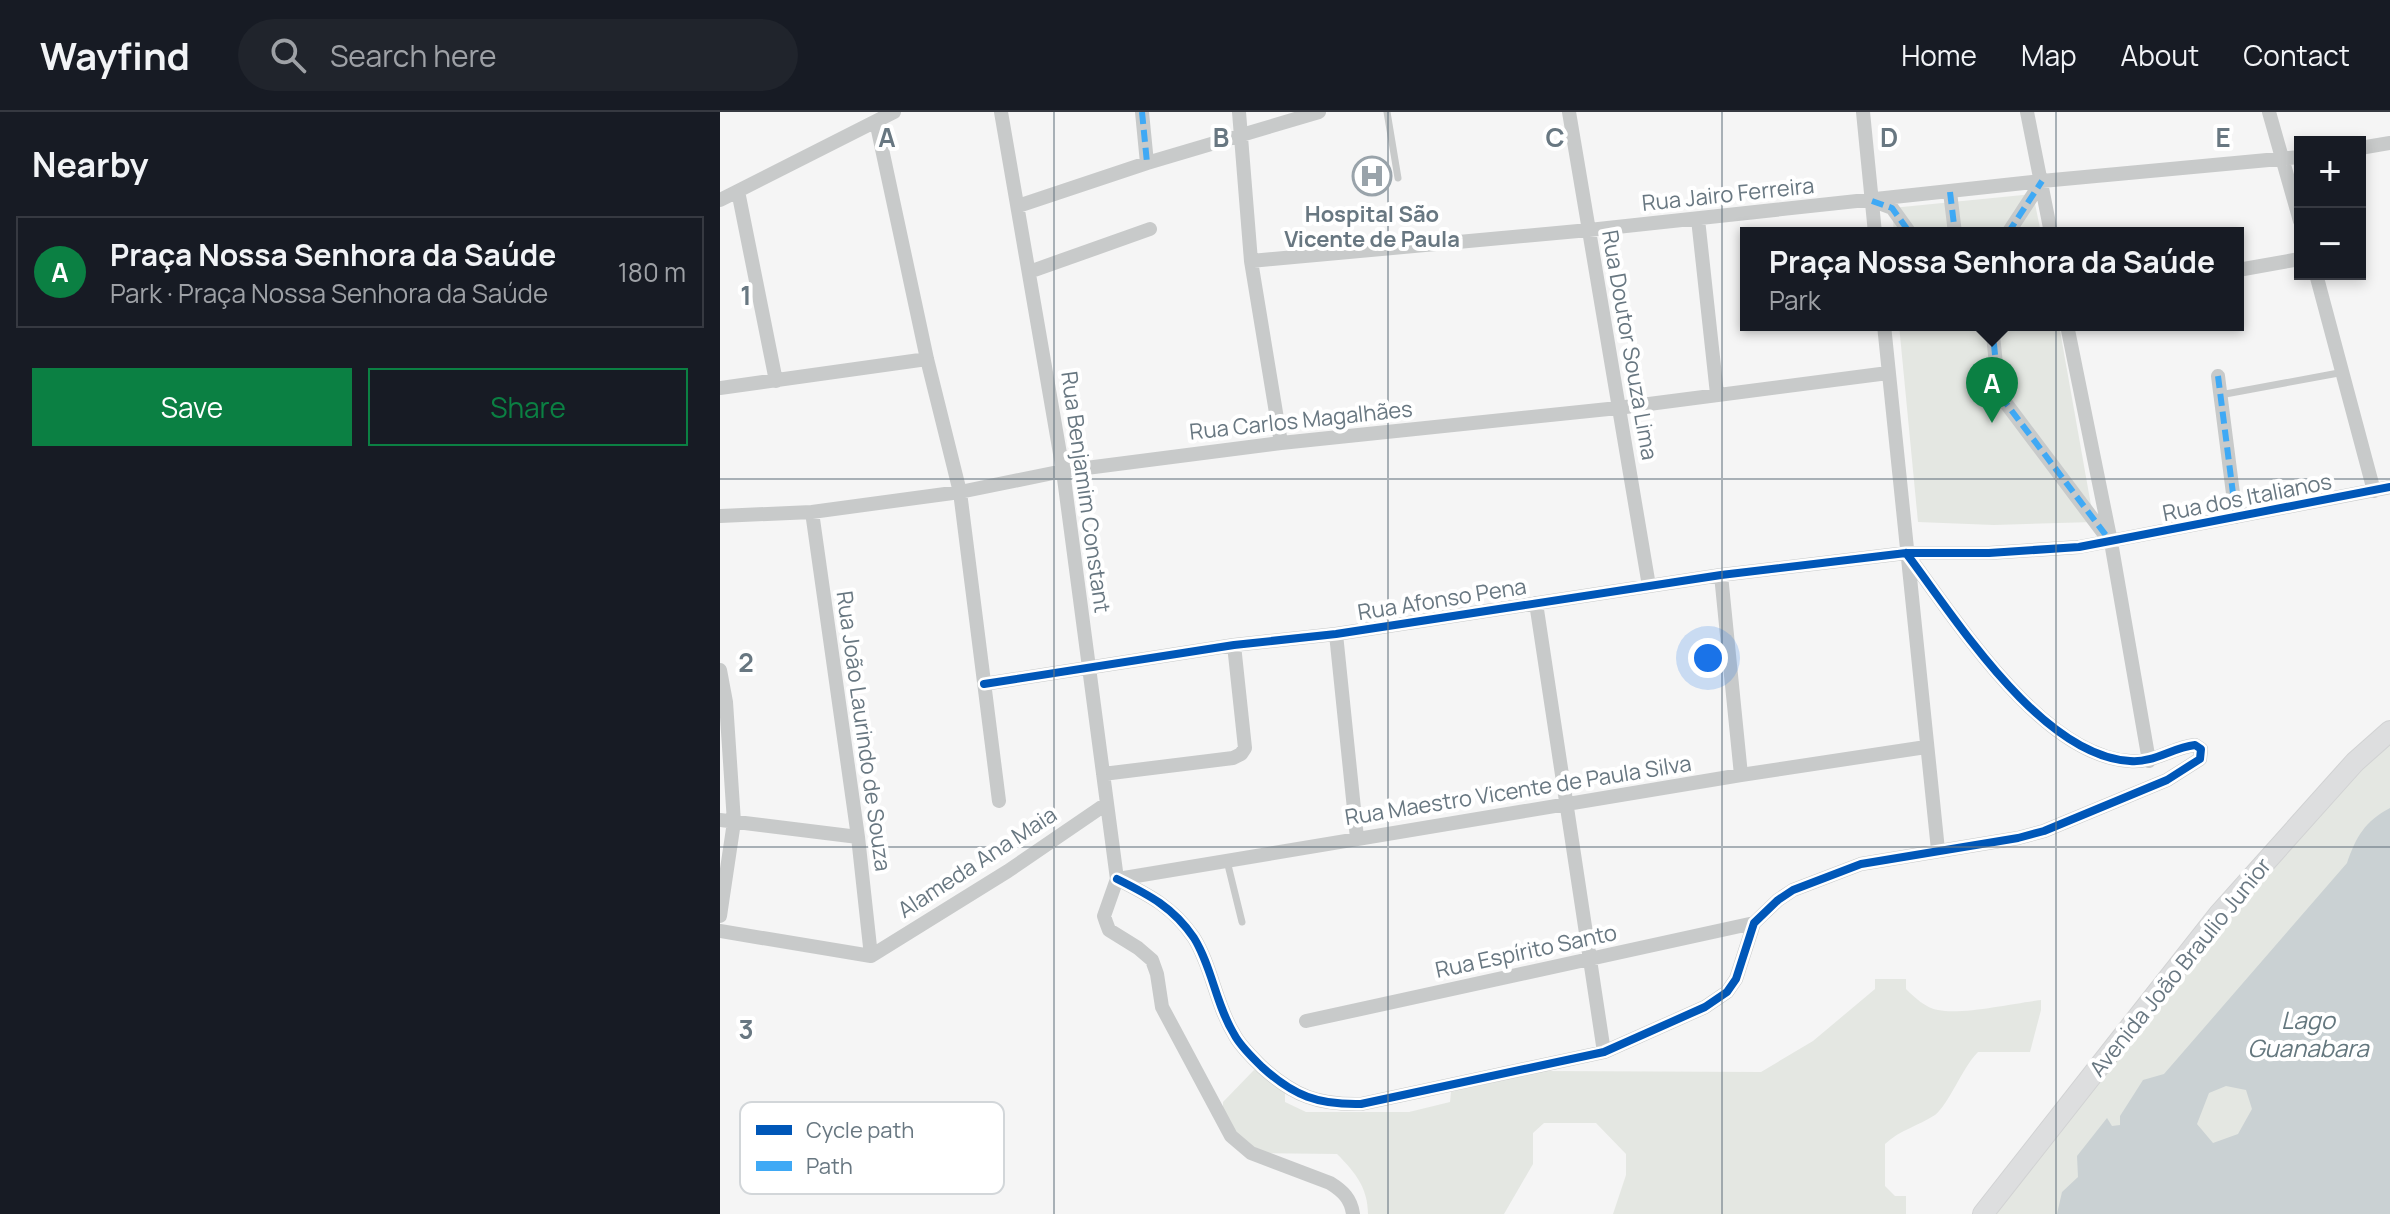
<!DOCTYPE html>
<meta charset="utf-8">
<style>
:root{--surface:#171b24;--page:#20242c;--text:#f1f3f6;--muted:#9ea1a6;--line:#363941;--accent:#0b8043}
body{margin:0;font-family:Manrope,sans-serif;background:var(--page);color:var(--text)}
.controls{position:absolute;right:24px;top:24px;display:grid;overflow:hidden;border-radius:0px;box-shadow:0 4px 12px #0003}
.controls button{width:72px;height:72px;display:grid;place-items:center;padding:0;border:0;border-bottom:2px solid var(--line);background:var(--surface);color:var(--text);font:40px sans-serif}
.you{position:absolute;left:988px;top:546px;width:28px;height:28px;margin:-20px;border:6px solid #fff;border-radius:50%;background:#1a73e8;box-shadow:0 0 0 12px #1a73e833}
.badge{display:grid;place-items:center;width:52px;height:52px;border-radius:50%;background:var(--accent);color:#fff;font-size:26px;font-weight:700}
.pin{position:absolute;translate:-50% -66px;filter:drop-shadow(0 2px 4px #0008)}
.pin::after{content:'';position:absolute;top:42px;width:28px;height:24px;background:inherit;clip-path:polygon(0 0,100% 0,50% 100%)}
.popup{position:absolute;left:1020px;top:115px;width:504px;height:104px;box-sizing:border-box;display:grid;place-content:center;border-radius:0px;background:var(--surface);filter:drop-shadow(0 2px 6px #0005);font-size:26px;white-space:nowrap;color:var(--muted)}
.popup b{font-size:30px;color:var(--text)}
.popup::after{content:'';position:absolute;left:50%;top:100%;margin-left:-16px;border:16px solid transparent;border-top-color:var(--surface)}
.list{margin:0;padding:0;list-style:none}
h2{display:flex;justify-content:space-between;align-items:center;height:104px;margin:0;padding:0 32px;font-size:34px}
h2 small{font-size:26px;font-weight:400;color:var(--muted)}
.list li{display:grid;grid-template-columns:52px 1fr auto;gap:24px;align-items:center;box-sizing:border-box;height:112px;margin:0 16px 16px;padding:0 16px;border:2px solid var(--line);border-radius:0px}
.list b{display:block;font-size:30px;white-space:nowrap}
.list p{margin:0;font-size:26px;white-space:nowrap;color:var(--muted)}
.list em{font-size:26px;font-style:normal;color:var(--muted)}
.actions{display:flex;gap:16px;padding:24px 32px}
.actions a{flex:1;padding:18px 0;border:2px solid var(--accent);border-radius:0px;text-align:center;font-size:28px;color:var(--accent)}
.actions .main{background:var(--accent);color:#fff}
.icon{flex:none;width:44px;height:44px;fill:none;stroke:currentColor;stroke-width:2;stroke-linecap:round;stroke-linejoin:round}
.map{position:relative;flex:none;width:1670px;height:1102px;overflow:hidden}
header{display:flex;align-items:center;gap:48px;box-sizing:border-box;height:112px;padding:0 40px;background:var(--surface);border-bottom:2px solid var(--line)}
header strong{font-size:38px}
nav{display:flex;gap:44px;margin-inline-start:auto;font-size:28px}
.search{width:560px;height:72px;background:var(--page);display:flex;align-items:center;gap:20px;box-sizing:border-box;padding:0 28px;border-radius:44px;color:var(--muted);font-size:30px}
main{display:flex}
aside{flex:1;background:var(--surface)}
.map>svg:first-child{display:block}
.green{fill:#e4e7e2}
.water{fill:#cad1d3;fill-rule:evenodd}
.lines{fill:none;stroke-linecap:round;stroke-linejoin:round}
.primary-casing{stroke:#d1d2d3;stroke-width:22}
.lane{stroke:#c8caca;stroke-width:7}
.street{stroke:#c8caca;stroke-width:14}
.primary{stroke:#dddedf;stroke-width:20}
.quiet{stroke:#3fa9f5;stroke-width:6;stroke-dasharray:12 6;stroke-linecap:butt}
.cycleway-casing{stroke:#fff;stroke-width:13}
.cycleway{stroke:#0057b8;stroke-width:8}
.grid{fill:none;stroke:#687781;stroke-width:2;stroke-opacity:0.55}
.labels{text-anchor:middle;stroke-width:8;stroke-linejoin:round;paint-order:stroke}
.street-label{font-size:22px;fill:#687781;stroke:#fff}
.poi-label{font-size:22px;font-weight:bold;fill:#687781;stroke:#fff}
.water-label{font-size:24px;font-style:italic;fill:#64777e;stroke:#fff}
.key{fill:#fff;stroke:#d2d6d9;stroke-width:2}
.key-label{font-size:22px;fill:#687781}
.grid-label{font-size:26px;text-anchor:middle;font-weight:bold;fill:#687781;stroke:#fff;stroke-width:8;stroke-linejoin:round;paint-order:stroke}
</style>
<header>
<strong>Wayfind</strong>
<div class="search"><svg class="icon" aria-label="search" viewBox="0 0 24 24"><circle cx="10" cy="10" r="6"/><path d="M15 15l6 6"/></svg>Search here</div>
<nav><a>Home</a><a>Map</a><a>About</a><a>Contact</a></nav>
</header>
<main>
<aside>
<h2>Nearby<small></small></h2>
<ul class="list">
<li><span class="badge">A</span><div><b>Praça Nossa Senhora da Saúde</b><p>Park · Praça Nossa Senhora da Saúde</p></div><em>180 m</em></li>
</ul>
<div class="actions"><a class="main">Save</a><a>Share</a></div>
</aside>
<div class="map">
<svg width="1670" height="1102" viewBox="0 0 1670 1102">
<rect width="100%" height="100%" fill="#f5f5f5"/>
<path class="green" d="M1313,82L1321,121H1174L1172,96Z
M1179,213H1339L1374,410L1274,413L1198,410Z
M1670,619V1102H1263L1499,802Z
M1155,867H1186V877C1195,886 1206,896 1218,898C1243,903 1294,891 1321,888V898L1310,940H1258C1242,956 1229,992 1215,1003C1198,1014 1180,1018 1165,1032V1074L1175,1084H1186V1102H893L906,1063V1042L876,1011H824L813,1021V1052L784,1102H648C648,1076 635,1060 617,1042L524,1041L503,1021V990L534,958L545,959L565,979V990L586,1000H689L730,990L731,980L824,959L1041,960L1093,929L1155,877Z"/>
<path class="water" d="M1670,696V1102H1337L1342,1080L1358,1065L1357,1044L1387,1006L1392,1014L1400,1013V1004L1423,968L1444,962L1627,751C1636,725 1645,709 1670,696ZM1506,974L1526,978L1532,997L1518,1022L1493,1031L1477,1012L1489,981Z"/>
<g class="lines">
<defs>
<path id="primary" d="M1263,1102L1499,802L1635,650L1670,619"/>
</defs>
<use href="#primary" class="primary-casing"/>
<path class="lane" d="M667,0L678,66
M1500,283L1624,260
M507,749L522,810"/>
<path class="street" d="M281,0L343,359L397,767L384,804L386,810L389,818L418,836L432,848L437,862L442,895L511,1024L531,1041L610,1071C623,1079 631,1087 633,1102
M422,0L427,51
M519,0L531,149L561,331
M849,0L929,474
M1143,0L1155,121
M1307,0L1331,121
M1549,0L1580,109
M156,9L207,247L240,380L279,689
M1640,36L1670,31
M18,79L56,269
M1230,80L1235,121
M0,88L174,0
M1156,90L1172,96L1190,121
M298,94L427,51L599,0
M978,107L997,282
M1288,121L1322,69
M531,149L869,118L1322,69L1580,45
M1518,158L1580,147
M309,160L430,117
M1596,162L1654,379
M1164,213L1218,738
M1272,213L1279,282L1388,427
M1347,213L1391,430L1429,649
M1498,264L1516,405
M0,276L207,247
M92,400L138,725L151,844
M0,404L92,400L240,380L343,359L561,331L898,296L1168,261
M1001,463L1021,663
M816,491L884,940
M616,522L637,726
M0,558L6,590L14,710L0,804
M264,572L514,533L616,522L1001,463L1186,441H1269L1359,435L1670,375
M383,662L513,646L521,642L525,636L514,533
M0,708L138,725
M397,767C429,783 453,795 474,826C492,855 496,893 514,922C520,934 532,945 542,955C574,984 598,993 641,992L884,940L985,895L1007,880L1016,867L1034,811L1058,788L1073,778L1141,752L1298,726L1324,719L1447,668L1480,647L1481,637L1475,633C1451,636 1434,651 1410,649C1321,644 1236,507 1186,441
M398,767L1021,663L1206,635
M0,819L151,844
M151,844L288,759L386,692
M586,909L1034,811"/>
<use href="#primary" class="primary"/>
<path class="quiet" d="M422,0L427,51
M1230,80L1235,121
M1152,89L1172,96L1190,121
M1288,121L1322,69
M1272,213L1279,282L1391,430
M1164,216L1175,213
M1498,264L1516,405"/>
<defs>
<path id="cycleway" d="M264,572L514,533L616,522L1001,463L1186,441H1269L1359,435L1670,375
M397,767C429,783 453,795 474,826C492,855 496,893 514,922C520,934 532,945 542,955C574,984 598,993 641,992L884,940L985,895L1007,880L1016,867L1034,811L1058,788L1073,778L1141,752L1298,726L1324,719L1447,668L1480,647L1481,637L1475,633C1451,636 1434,651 1410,649C1321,644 1236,507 1186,441"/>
</defs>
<use href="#cycleway" class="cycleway-casing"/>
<use href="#cycleway" class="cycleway"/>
</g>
<path class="grid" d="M334,0V1102M668,0V1102M1002,0V1102M1336,0V1102M0,367H1670M0,735H1670"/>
<defs>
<symbol id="hospital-ring" viewBox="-11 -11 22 22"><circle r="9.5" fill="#fff" stroke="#99a3aa" stroke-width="1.5"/><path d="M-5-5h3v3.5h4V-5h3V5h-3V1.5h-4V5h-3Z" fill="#99a3aa"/></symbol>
</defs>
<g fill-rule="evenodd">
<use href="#hospital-ring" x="630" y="42" width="44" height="44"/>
</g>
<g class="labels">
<g class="street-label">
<text transform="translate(1008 82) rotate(-6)" y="8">Rua Jairo Ferreira</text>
<text transform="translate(910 233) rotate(80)" y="8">Rua Doutor Souza Lima</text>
<text transform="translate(581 308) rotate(-6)" y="8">Rua Carlos Magalhães</text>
<text transform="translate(366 380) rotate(82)" y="8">Rua Benjamim Constant</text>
<text transform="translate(1527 385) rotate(-11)" y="8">Rua dos Italianos</text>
<text transform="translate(722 487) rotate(-9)" y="8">Rua Afonso Pena</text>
<text transform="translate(144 619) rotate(82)" y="8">Rua João Laurindo de Souza</text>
<text transform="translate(798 678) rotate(-9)" y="8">Rua Maestro Vicente de Paula Silva</text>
<text transform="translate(257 750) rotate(-33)" y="8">Alameda Ana Maia</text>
<text transform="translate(806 839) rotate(-12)" y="8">Rua Espírito Santo</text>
<text transform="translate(1460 855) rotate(-51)" y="8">Avenida João Braulio Junior</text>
</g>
<g class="poi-label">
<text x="652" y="110">Hospital São<tspan x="652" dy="25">Vicente de Paula</tspan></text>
</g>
<g class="water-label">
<text x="1588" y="917">Lago<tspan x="1588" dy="28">Guanabara</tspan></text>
</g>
</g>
<rect x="20" y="990" width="264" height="92" rx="12" class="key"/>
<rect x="36" y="1013" width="36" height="10" fill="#0057b8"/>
<rect x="36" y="1049" width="36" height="10" fill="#3fa9f5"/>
<g class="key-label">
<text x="86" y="1026">Cycle path</text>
<text x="86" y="1062">Path</text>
</g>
<g class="grid-label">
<text x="167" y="35">A</text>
<text x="501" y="35">B</text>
<text x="835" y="35">C</text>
<text x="1169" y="35">D</text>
<text x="1503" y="35">E</text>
<text x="26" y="193">1</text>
<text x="26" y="560">2</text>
<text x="26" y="927">3</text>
</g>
</svg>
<div class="controls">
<button>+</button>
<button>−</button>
</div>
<div class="you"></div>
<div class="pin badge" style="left:1272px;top:311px">A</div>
<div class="popup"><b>Praça Nossa Senhora da Saúde</b>Park</div>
</div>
</main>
